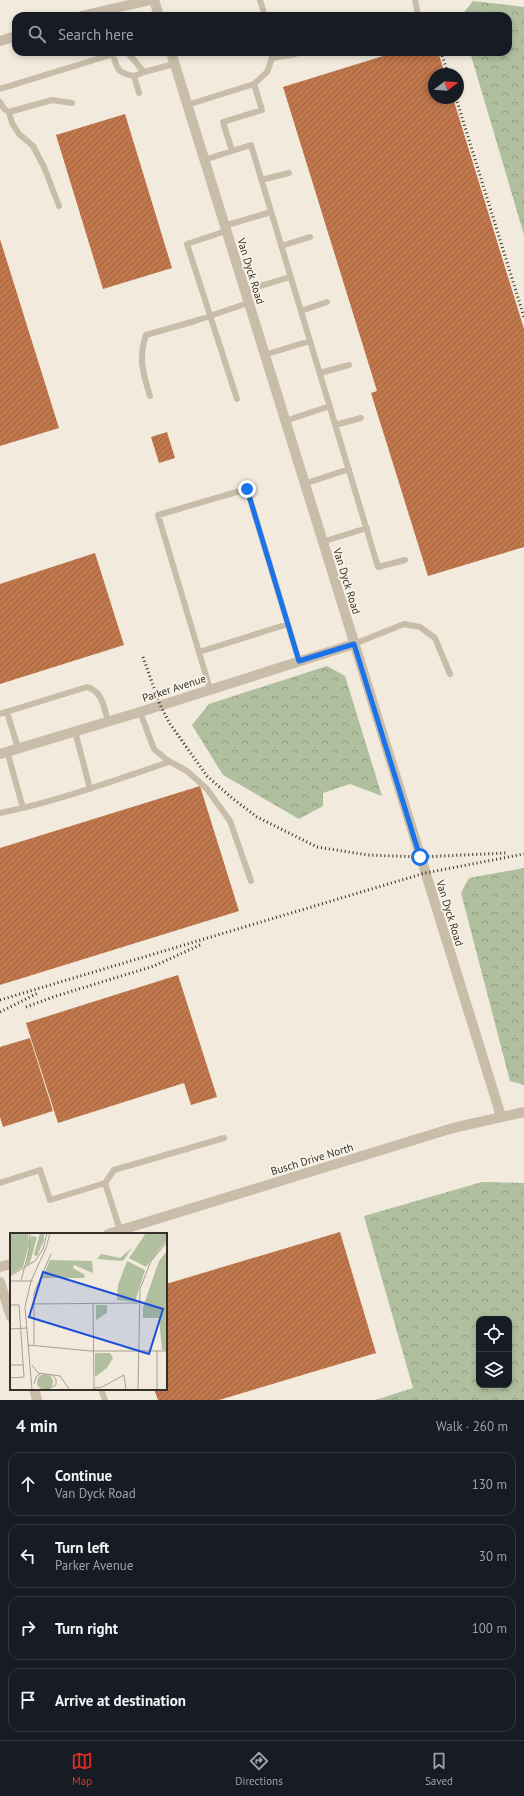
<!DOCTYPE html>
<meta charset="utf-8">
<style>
:root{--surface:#171b24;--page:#20242c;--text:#f1f3f6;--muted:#9ea1a6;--line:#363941;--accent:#d93025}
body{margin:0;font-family:"PT Sans",sans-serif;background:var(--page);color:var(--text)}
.controls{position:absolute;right:12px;bottom:12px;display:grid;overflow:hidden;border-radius:8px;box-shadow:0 2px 6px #0003}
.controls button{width:36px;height:36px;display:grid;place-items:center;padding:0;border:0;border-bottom:1px solid var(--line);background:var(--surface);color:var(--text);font:20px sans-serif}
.compass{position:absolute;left:428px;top:68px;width:36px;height:36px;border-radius:50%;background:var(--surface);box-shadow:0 2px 6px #0003;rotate:73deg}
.stop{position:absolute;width:12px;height:12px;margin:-9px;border:3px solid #1a73e8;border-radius:50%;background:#fff}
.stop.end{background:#1a73e8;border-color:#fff;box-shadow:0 1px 4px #0008}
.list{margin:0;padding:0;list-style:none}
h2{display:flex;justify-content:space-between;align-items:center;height:52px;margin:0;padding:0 16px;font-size:17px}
h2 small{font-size:13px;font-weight:400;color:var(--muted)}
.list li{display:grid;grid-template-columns:26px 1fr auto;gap:12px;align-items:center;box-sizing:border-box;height:64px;margin:0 8px 8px;padding:0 8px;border:1px solid var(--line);border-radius:12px}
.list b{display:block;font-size:15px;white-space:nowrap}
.list p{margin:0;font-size:13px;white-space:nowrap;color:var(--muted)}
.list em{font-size:13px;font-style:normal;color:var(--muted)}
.icon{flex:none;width:22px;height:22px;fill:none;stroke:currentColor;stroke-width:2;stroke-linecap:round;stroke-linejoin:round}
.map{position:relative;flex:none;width:524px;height:1400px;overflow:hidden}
.search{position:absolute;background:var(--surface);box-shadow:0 2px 6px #0003;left:12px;right:12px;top:12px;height:44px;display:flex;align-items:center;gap:10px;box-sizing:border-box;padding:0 14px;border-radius:12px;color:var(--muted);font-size:15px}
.sheet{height:340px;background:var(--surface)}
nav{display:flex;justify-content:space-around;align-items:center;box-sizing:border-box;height:56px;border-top:1px solid var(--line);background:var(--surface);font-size:11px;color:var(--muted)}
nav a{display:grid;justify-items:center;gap:2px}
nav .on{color:var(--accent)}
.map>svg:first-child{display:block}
.forest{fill:url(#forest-crowns);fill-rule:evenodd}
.building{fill:url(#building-hatch)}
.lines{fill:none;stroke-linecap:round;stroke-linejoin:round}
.service{stroke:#c9bca9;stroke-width:6}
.minor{stroke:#c9bca9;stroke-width:10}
.tertiary{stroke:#c9bca9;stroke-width:10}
.rail{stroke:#362f29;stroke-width:3;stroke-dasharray:1 3;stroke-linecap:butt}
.route{stroke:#1a73e8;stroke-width:5}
.labels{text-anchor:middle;stroke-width:3.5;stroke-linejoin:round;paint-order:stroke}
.street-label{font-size:11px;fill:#362f29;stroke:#f9f4e9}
.inset-road{fill:none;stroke:#a69f95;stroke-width:1}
.view{fill:#1d4ed8;fill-opacity:0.15;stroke:#1d4ed8;stroke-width:2}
.inset-edge{fill:none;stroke:#362f29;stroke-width:2}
</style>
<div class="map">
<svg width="524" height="1400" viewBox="0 0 524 1400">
<defs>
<pattern id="forest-crowns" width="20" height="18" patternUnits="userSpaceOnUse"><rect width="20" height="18" fill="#b0c09e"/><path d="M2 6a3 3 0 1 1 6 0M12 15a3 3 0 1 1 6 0" fill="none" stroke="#909c81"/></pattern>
<pattern id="building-hatch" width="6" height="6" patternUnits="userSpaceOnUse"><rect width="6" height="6" fill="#c0774c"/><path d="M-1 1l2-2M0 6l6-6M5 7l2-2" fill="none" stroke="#9d623f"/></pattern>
</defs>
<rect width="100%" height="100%" fill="#f1eadd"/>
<path class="forest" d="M473,1L524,7V235L470,52H508V16H461Z
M327,666L345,676L382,796L350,784L323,793V806L299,819L223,775L192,725L209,704Z
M524,868V1085L510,1081L461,893L469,878Z
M482,1182L524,1183V1400H375L413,1388L364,1216ZM479,1319H509V1385H479Z"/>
<path class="building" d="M396,52H438L445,74H434V98H453L524,329V547L428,576L371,393L377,391L283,87Z
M125,114L172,268L103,289L56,135Z
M0,239L59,428L0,446Z
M167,432L175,458L159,463L151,437Z
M95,553L124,645L0,684V584Z
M200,786L239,911L0,985V848Z
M178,975L217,1097L191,1105L184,1083L58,1123L26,1023Z
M30,1038L53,1111L3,1127L0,1117V1047Z
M340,1232L376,1353L219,1400H158L154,1389H166V1284Z"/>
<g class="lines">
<path class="service" d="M260,0L265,16
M414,16L418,15L415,0
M113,55C118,70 117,73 134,76
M272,58L291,55L302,52
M254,84L262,110L223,122L232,151L251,145L378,567L405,560
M0,89L120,52L128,53L144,72L174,64
M139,93L134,76L144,72
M0,102L4,109L9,112L52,100L72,103
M187,105L254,84L267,72L272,58V52
M9,112L12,123L19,134L33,146L44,167L59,206
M204,160L232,151
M261,180L289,173
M224,226L271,212
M226,231L187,244L237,399
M281,246L310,237
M244,291L290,277
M301,311L327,302
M264,355L310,341
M320,373L349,365
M150,396C143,373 138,359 146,335L195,321L248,303
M285,421L330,406
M335,425L361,418
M304,484L349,469
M322,542L367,528
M354,644L404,624L420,627L435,638L450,674
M199,652L288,624
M210,689L158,515L247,489L299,661
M7,712L18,748
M140,712L154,749L167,760L187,771L207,789L230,821L251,881
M0,714L87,687C102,691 104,707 108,721
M75,731L90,789
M7,751L23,808
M0,813C58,801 113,781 169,762
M0,1183L40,1170L50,1200L105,1183L120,1230
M105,1183L114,1170L224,1138
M101,1389L105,1400"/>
<path class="minor" d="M154,0L159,16
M81,16L151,0
M0,41L16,36
M171,52L501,1116
M0,754L140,712L354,644
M0,1282L11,1317
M34,1389L37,1400"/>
<path class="tertiary" d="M108,1234L453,1128L524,1112
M0,1267L11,1264"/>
<path class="rail" d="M441,52L448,74
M456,98L524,317
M143,657L160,705L170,724L207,776L232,798L257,817L317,847L368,855L420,857L506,853
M0,1000L425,873L524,854
M26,1007L56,996L154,966L202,944
M0,1012L38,993"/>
</g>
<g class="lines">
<path class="route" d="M247,489L299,661L354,644L420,857"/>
</g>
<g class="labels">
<g class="street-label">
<text transform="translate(251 271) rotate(73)" y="4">Van Dyck Road</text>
<text transform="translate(347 581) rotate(73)" y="4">Van Dyck Road</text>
<text transform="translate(174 688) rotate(-18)" y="4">Parker Avenue</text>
<text transform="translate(450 913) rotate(73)" y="4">Van Dyck Road</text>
<text transform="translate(312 1159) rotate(-17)" y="4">Busch Drive North</text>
</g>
</g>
<g transform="translate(10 1233)">
<rect width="157" height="157" fill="#f1eadd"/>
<path d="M0,0H18L19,11L13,34L0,42ZM30,0H34V7L27,23L24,22ZM136,0H157V7L136,34L119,25ZM21,3L27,4L20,30L16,33ZM122,15L113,28L87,26L91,21L110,25ZM157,18V117H152L149,85H133V74L149,28ZM40,27L82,28L83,40L64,32L63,35L75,42L74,45H32ZM117,28L135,37L125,69L107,67L108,52ZM86,72H97V80L86,87ZM85,120H100L103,125L97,135L85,144ZM27 149a8 8 0 1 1 16 0a8 8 0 1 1-16 0Z" fill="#b0c09e"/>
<path class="inset-road" d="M0,43L25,28L33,16L37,0M0,48H23M11,48L19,17L20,0M23,71L128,70M83,71L84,157M0,72H9L14,144L0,145M0,96L17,95M18,112L81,118H157M24,112V60L41,21M147,118V157M0,132H13M22,132L28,140L50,143L60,157M24,151L26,144L30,141M84,155L92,154L114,142L116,157M22,157L15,74L21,48L36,15L40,0M35,157L46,152V146L41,141M128,157L130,56L141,28L157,9"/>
<path class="view" d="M33,39L153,76L139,121L19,84Z"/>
<rect width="157" height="157" class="inset-edge"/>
</g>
</svg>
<div class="controls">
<button><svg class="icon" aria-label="locate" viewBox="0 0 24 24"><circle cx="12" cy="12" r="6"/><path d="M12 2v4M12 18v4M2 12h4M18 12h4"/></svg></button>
<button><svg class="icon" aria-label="layers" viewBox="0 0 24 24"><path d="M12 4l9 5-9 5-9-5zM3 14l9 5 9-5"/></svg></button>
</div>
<svg class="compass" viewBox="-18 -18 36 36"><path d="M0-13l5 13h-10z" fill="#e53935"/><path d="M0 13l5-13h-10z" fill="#9ea1a6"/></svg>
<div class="stop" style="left:420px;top:857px"></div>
<div class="stop end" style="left:247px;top:489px"></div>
<div class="search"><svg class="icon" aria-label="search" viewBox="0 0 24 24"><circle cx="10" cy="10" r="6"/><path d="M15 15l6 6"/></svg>Search here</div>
</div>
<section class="sheet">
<h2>4 min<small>Walk · 260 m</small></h2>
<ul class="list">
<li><svg class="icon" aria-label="ahead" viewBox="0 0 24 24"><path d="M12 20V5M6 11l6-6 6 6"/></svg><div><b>Continue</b><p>Van Dyck Road</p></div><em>130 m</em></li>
<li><svg class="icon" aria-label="left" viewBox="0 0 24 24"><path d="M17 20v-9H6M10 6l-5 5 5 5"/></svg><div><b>Turn left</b><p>Parker Avenue</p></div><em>30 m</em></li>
<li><svg class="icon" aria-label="right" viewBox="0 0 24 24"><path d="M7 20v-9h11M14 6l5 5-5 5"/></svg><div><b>Turn right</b></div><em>100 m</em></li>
<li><svg class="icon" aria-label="arrive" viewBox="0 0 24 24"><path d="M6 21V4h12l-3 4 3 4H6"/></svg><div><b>Arrive at destination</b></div></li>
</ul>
</section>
<nav>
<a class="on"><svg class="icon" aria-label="map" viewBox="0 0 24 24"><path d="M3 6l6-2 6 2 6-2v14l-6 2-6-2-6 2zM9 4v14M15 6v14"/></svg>Map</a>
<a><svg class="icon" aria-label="directions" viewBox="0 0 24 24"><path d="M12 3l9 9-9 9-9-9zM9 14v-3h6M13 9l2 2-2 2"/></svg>Directions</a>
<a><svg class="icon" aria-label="saved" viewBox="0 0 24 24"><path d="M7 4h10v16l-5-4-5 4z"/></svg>Saved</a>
</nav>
